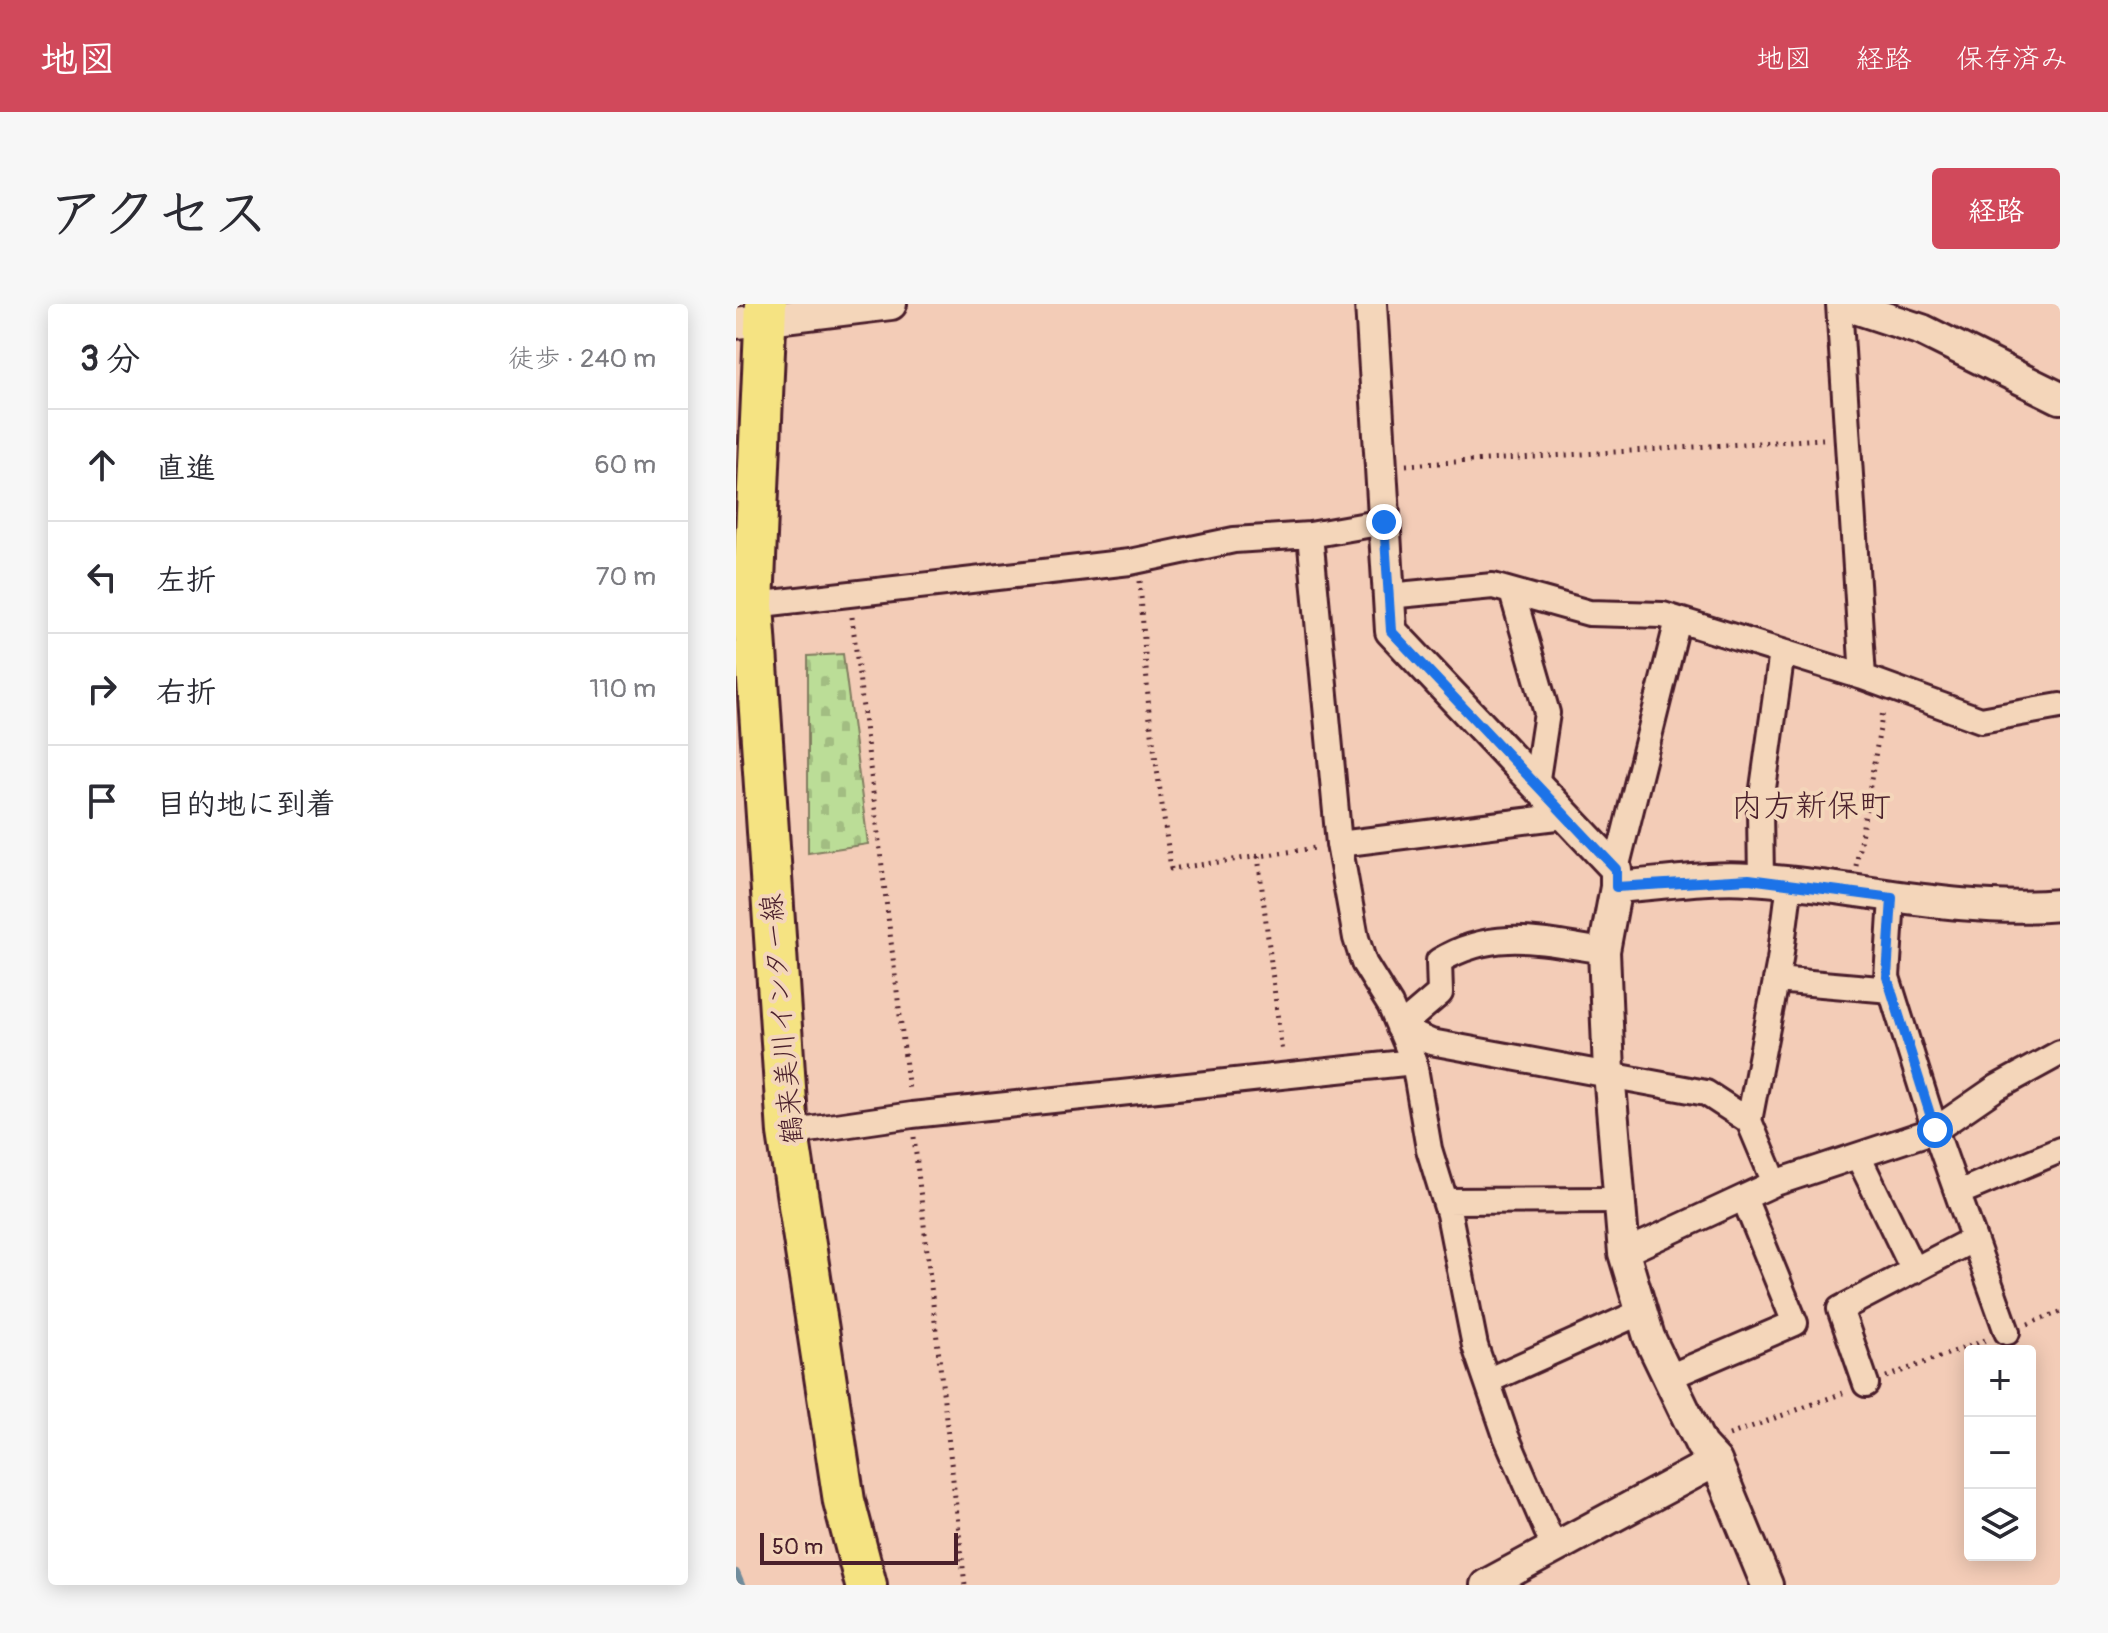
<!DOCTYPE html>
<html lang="ja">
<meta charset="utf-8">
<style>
:root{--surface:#fff;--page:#f7f7f7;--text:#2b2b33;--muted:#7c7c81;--line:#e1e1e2;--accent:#d1495b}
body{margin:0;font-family:Pangolin,"Klee One",sans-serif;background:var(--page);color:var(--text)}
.controls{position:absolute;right:24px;bottom:24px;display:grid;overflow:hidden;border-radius:8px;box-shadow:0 4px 20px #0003}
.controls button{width:72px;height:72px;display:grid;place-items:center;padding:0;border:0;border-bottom:2px solid var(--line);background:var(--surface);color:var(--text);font:40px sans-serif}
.scale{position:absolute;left:24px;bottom:20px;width:198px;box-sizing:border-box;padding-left:8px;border:4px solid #4a1f2b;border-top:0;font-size:22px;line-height:28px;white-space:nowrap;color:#4a1f2b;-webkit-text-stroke:6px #f4d6ba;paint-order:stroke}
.stop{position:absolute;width:24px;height:24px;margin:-18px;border:6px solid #1a73e8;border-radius:50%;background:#fff}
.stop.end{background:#1a73e8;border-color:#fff;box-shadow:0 2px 8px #0008}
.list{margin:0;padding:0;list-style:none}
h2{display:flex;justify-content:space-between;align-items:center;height:104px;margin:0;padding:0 32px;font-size:34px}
h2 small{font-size:26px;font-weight:400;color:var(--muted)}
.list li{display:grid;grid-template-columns:52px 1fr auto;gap:24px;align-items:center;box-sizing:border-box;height:112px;padding:0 32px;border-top:2px solid var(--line)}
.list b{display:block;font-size:30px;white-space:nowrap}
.list em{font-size:26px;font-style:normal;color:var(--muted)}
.icon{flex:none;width:44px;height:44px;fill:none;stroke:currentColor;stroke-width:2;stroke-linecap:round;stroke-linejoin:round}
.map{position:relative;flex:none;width:1324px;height:1281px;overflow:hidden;border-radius:8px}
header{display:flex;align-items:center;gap:48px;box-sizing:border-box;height:112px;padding:0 40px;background:var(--accent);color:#fff}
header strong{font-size:38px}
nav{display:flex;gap:44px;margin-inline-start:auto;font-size:28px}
.intro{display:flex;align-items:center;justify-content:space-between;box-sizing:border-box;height:192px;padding:0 48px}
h1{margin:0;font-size:56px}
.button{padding:20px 36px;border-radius:8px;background:var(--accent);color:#fff;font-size:28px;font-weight:700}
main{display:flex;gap:48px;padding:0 48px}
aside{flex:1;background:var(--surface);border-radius:8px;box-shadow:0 4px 20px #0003}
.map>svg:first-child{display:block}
.cemetery{fill:url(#cemetery-stones);stroke:#827e61;stroke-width:2}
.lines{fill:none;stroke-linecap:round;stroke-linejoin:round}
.stream{stroke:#6f8c9c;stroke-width:8}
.minor-casing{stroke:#4a1f2b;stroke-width:30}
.tertiary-casing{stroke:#4a1f2b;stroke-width:36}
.primary-casing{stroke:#4a1f2b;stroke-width:46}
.path{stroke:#4a1f2b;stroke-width:5;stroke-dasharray:2 6;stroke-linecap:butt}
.minor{stroke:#f4d6ba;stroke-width:24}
.tertiary{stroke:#f4d6ba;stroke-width:30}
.primary{stroke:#f5e382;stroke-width:40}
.route{stroke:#1a73e8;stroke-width:10}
.labels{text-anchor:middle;stroke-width:8;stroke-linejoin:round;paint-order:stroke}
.street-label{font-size:28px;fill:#4a1f2b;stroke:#f4d6ba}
.quarter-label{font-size:32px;fill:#4a1f2b;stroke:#f4d6ba}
</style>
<header>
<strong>地図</strong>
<nav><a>地図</a><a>経路</a><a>保存済み</a></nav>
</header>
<div class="intro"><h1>アクセス</h1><a class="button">経路</a></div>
<main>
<aside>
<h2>3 分<small>徒歩 · 240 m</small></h2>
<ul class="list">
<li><svg class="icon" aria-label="ahead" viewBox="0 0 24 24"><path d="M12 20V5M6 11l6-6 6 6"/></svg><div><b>直進</b></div><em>60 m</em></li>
<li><svg class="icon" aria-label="left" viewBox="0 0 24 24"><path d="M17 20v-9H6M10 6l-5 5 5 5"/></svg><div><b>左折</b></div><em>70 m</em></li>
<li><svg class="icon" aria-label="right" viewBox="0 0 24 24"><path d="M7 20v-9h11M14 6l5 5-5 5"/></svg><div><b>右折</b></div><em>110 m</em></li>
<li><svg class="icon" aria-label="arrive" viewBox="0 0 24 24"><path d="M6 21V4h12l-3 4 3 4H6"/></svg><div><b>目的地に到着</b></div></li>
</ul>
</aside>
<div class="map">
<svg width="1324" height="1281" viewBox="0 0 1324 1281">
<defs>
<pattern id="cemetery-stones" width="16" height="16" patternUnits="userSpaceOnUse" patternTransform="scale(2)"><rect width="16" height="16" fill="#bbdd97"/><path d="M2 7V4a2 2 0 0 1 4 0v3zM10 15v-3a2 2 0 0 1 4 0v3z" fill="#a2bd82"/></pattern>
</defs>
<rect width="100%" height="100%" fill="#f3ccb7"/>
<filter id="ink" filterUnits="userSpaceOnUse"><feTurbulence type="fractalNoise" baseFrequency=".0125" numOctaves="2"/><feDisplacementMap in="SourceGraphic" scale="16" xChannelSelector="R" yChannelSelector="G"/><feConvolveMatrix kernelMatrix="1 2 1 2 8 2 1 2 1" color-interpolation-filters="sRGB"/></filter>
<g filter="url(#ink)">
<path class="cemetery" d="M107,350L132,540L72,549V352Z"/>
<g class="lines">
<path class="stream" d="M0,1269L5,1281"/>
<defs>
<path id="minor" d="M1103,0L1127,373
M574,231L603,540L620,634L628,659L654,701L678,758L693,845L713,910L739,1042L770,1132L811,1227L820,1241
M776,288L811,409L800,481
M652,292L757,282L853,309L927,311L1127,373L1245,416L1324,402
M17,301L394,258L498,236L574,231L648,218
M603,540L829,512
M880,565L942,316
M1025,577L1024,506L1046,348
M1156,594L1151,673L1199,826L1271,1028
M868,647C807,638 759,623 703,657L704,689L663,724L695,738L970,789L1013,817L1039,879
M1040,676L1155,686
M1013,817L1044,656L1054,578
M52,829L176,811L678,758
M1122,852L1178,967
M1222,889L1324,846
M709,897L883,896
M888,949L1039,879L1199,826L1260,784L1324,749
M933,1073L1059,1019L1008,894
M751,1077L905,1008
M1130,1080L1104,1005L1238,935"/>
<path id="tertiary" d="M635,0L655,327L880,565V583L868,647L873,768L888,949L913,1033L965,1141L980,1157L1031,1281
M1107,0L1186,26L1324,94
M0,19L155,0
M880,583C924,580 971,572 1014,575C1118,581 1219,610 1324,601
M750,1281L980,1157"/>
<path id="primary" d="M30,0L17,301L52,829L108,1197L130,1281"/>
</defs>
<use href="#minor" class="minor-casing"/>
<use href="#tertiary" class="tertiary-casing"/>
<use href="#primary" class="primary-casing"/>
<path class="path" d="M670,161L1087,135
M404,277L413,408L435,565L579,544
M116,313L173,787
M522,552L546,749
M1120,562L1147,407
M178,833L229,1281
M1292,1020L1324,1008
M1150,1073L1249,1036
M993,1131L1107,1089"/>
<use href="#minor" class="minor"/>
<use href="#tertiary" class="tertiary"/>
<use href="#primary" class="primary"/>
</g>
</g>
<g class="lines" filter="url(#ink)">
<path class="route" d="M648,218L655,327L880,565V583L1013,575L1156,594L1151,673L1199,826"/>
</g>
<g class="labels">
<g class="street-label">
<text transform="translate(45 715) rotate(-95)" y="10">鶴来美川インター線</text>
</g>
<g class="quarter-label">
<text x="1075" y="512">内方新保町</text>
</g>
</g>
</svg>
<div class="controls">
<button>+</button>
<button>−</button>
<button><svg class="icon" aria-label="layers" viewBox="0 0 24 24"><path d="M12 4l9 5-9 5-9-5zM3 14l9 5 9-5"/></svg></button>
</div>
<div class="scale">50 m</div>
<div class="stop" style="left:1199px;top:826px"></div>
<div class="stop end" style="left:648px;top:218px"></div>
</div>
</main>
